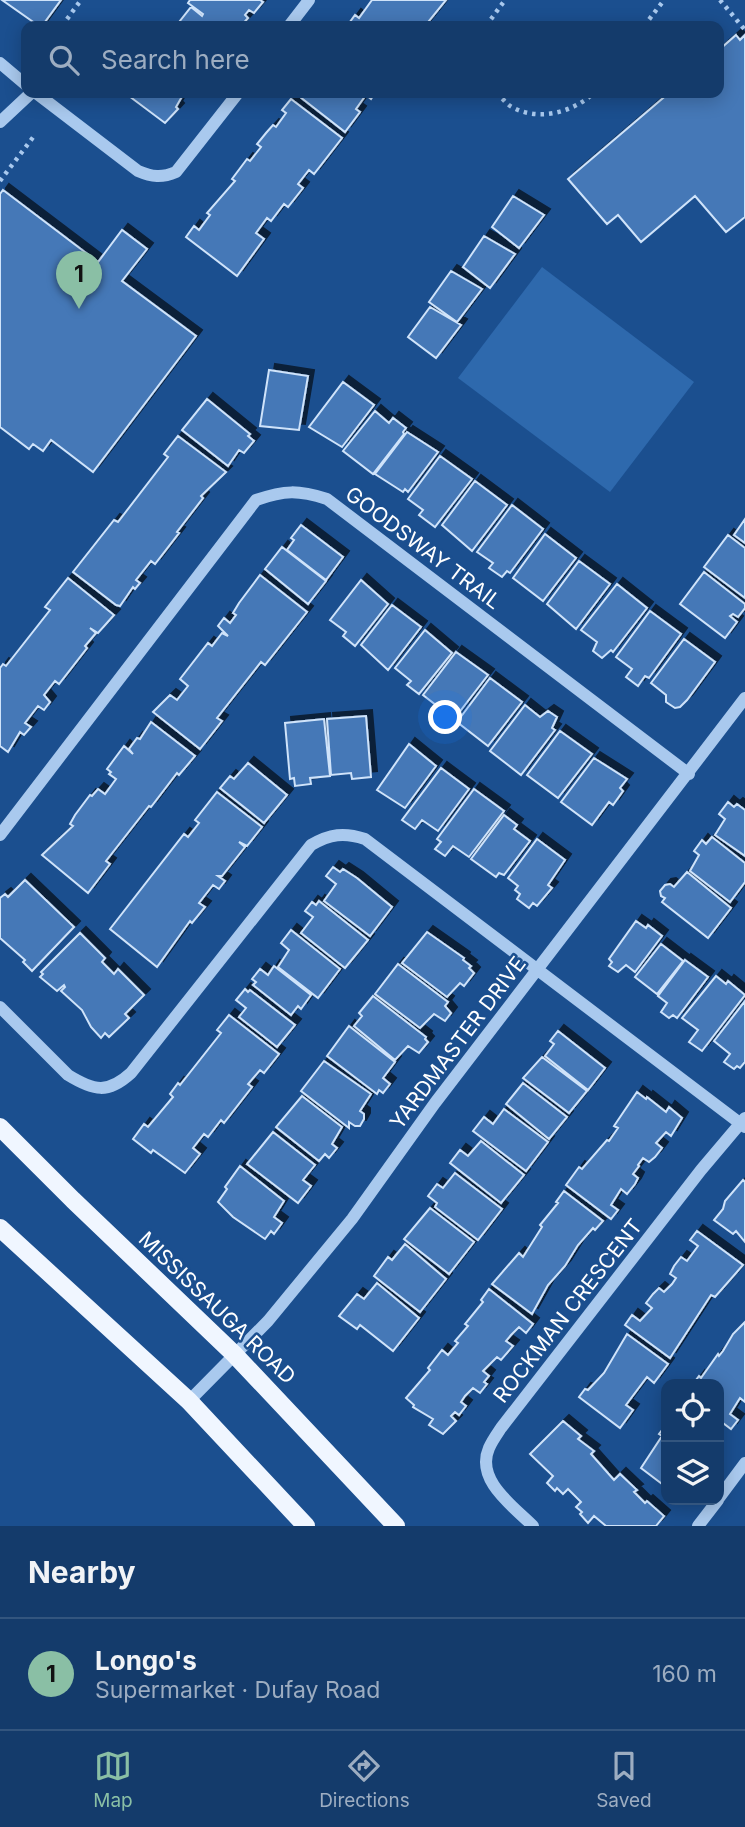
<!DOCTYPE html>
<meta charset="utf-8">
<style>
:root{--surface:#143b6b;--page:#1d4271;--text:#f1f3f6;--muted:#9dadc1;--line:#33557e;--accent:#8abfa5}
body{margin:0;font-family:Inter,sans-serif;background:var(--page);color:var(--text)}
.controls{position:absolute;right:21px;bottom:21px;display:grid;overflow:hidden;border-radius:14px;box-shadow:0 4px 18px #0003}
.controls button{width:63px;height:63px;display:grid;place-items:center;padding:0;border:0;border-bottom:2px solid var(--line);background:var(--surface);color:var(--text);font:35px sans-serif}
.you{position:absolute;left:446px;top:718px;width:24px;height:24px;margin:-18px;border:5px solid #fff;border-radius:50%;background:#1a73e8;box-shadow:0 0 0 10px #1a73e833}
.badge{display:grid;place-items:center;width:46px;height:46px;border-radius:50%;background:var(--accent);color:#111;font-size:23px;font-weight:700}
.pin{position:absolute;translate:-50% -58px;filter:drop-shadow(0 2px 4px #0008)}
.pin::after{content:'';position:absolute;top:37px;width:24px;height:21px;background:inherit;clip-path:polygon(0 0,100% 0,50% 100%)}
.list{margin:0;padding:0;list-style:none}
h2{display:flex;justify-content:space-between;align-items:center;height:91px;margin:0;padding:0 28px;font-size:30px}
h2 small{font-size:23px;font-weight:400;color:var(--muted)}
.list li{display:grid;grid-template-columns:46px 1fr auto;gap:21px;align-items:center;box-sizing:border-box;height:112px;padding:0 28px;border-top:2px solid var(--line)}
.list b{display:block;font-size:26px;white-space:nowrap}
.list p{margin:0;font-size:23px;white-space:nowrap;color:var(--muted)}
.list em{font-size:23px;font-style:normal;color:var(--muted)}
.icon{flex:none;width:38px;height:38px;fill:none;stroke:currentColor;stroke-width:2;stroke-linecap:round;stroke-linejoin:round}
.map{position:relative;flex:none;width:745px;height:1526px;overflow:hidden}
.search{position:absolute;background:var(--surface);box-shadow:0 4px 18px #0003;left:21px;right:21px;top:21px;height:77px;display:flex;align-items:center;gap:18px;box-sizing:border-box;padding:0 24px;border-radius:14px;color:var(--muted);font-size:26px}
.sheet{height:203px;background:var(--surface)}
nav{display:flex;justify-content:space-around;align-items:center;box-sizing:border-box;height:98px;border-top:2px solid var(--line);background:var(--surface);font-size:19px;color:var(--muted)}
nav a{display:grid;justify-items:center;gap:4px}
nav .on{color:var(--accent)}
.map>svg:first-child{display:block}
.green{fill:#2e69ad}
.building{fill:#4478b7;stroke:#cfe3fa;stroke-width:2;filter:url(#shadow)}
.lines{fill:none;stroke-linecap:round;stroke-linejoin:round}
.path{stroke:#a9c9ee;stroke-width:4.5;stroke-dasharray:3.5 5;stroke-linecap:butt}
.minor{stroke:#a9c9ee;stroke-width:12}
.major{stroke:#f0f6ff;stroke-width:18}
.labels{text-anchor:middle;stroke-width:5;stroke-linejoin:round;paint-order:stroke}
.street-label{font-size:21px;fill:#fff;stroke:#1b4f8f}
</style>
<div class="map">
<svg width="745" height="1526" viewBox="0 0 745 1526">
<defs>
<filter id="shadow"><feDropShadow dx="6" dy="-6" stdDeviation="0" flood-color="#0009"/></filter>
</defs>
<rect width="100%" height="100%" fill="#1b4f8f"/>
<path class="green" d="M542,267L694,382L610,492L458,378Z"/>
<path class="building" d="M2,0H61L42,26H39Z
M190,0H260L263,2L254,13L249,10L245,15L248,18L241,26H176L191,7L202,16L203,14L188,3Z
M372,0H446L425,26L414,24L412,26H347L355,15L359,18Z
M736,35L740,40L745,35V217L726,232L695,196L641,242L618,215L607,224L568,179L669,93H719V50Z
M125,93H184L176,107L178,109L165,123Z
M295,93H375L371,99L366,95L356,109L360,112L345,132Z
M291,99L342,138L314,174L309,170L298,184L303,188L288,207L284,204L271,221L267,218L256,233L264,239L237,276L186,237L194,226L199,230L210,215L207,213L235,181L232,179L247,159L250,161L261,147L257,144L266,133L273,125L276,127L286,113L282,110Z
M3,190L98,262L122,230L147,249L122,281L196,336L93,472L51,440L43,451L33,444L29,449L0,427V194Z
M513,196L544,215L519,248L492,227Z
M484,236L515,254L490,288L463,267Z
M451,271L482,289L457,322L429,302Z
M430,307L461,325L436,358L408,337Z
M269,370L308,376L299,430L260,426Z
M343,382L374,405L342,447L309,427Z
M207,399L250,434L248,436L254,441L244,453L239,450L228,466L182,430Z
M375,411L389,423L393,418L406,428L403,432L404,434L373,474L343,451Z
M407,432L438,452L408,492L405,489L403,492L375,474Z
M178,436L226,472L201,496L203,498L177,532L179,533L155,564L151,561L136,580L140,583L135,589L133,587L120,606L116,605L73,572L114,520L118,522L168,457L164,454Z
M440,456L472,479L435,527L419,515L423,510L408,499Z
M475,481L507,505L472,551L442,525Z
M512,505L543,529L510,573L507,571L502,577L489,568L493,563L477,552Z
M745,519V543L734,535Z
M301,525L343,557L326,580L287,550L294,540L291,538Z
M545,534L576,558L543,601L513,578Z
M728,535L745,548V598L704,567Z
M282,547L326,581L308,604L265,569Z
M579,561L610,584L576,629L547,604Z
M704,572L745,604V608L738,617L733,614L730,616L737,622L725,638L680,604Z
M260,575L307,612L265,665L261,662L217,718L222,721L200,749L153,712L170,695L177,700L188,686L180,679L208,643L212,646L222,633L228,636L218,626L224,618L230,623L236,615L233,613L239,603Z
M68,578L114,615L98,633L90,628L96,633L85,646L87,648L59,684L55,681L44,695L50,702L44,710L38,706L25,723L31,727L24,735L20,732L8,752L0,746V668L3,664L6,666L50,610L45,607Z
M361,580L388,604L355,646L343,636L346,632L330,620Z
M617,584L647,608L613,652L611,650L602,658L593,651L597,642L581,630Z
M392,605L421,627L388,670L361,645Z
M650,611L681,634L649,678L645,676L638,686L626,677L632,669L616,657Z
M425,630L452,653L419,694L407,685L411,681L395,668Z
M684,639L715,662L687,700L680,707L675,708L666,702V695L651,683Z
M456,652L488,675L454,719L423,695Z
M490,678L522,702L488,746L457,722Z
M525,705L540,717L548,711L557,717L552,728L555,730L521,775L490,751Z
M366,716L371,777L352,779L351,773L331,775L327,719Z
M324,719L330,776L310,778L311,784L295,786L294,778L290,779L285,723Z
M151,722L195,756L179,775L177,773L151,807L149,806L106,861L110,864L88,893L42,855L73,826L70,824L75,815L90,795L92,796L98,789L105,794L116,779L109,774L111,772L107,769L124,746L133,754L129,749L137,738L140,739Z
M560,731L592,754L558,798L527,775Z
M409,744L436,766L405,808L377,790Z
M594,758L627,779L620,788L623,791L613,805L609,802L592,825L561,802Z
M248,763L287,795L264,823L220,788L230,776L234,779Z
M441,768L469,789L438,831L422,820L415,829L402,820Z
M474,789L504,811L469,857L453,846L445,856L435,849L441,842L437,839Z
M217,792L262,827L247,846L239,842L245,847L222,876H218L225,881L219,889L213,885L199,903L205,907L192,923L190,921L157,967L110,929L184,834L188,837L199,823L195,820Z
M728,802L734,807L737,804L745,810V856L715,835L725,819L719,814Z
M504,815L517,825L514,829L530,841L504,875L499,873L496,877L471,859Z
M712,837L745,863V882L730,902L690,871L699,855L694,851L702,840L706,844Z
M537,839L565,860L548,885L552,888L537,906L533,903L529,908L517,899L520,894L515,890L518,886L508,878Z
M333,867L340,872L343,869L357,878L392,907L370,936L324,901L336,884L326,876Z
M687,872L731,908L708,938L662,902L665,898L661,896L660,891L665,885L670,884L674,887Z
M25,880L74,927L32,971L23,962L25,960L0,938V898L5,894L8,897Z
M319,901L368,940L345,968L301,933L313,917L305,911L312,902L316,905Z
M636,921L646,928L648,925L662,936L635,972L626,965L618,972L609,966L612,962L609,959Z
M291,930L340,969L318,998L278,967L289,950L281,943Z
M427,932L464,958L463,960L471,966L469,968L474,973L464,986L460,983L447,997L402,963Z
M80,933L105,958L102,962L114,974L118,969L144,995L125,1014L129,1018L109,1037L105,1033L101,1038L91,1027L82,1010L61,991L65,987L64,985L57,991L40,977L43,974L41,972Z
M661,944L683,961L657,994L635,977Z
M685,960L708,977L677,1018L673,1015L669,1018L661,1012L667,1003L658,996Z
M398,964L448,1002L445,1006L451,1013L445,1021L434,1014L420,1028L375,994Z
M274,966L311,995L301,1009L298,1006L291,1015L253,985L256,982L252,979L260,969L268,975Z
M716,976L726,984L728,981L745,995L702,1051L689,1042L698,1030L682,1018Z
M245,989L248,992L250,990L295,1025L277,1047L239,1017L246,1008L236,1000Z
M373,996L426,1037L425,1039L428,1042L419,1053L408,1046L395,1060L354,1026L362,1016L359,1013Z
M745,1001V1062L740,1068L737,1066L734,1069L724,1062L730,1054L714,1041Z
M229,1015L279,1054L264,1073L260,1070L248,1084L252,1087L224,1123L221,1120L208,1137L204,1134L193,1148L200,1154L185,1173L153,1150L151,1153L133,1139L144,1124L148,1127L173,1097L170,1094L178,1083L180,1085L221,1033L217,1030Z
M349,1026L395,1062L383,1078L390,1084L383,1093L379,1090L377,1094L327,1056Z
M558,1031L605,1068L588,1090L545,1056L554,1044L550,1041Z
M542,1057L587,1091L569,1113L523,1078Z
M324,1061L371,1094L360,1111L364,1114V1119L360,1126H355L349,1122V1128L301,1091Z
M523,1083L567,1117L549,1139L506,1104Z
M637,1092L646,1099L647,1097L666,1112L669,1107L682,1118L671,1136L666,1132L656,1143L662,1148L655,1157L649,1162L643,1158L638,1165L639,1166L633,1174L638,1178L635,1184L627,1194L621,1189L611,1205L618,1210L611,1219L566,1185L579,1167L582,1169L607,1140L609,1141L618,1128L614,1126Z
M302,1096L342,1127L332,1144L337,1148L329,1158L325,1154L319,1161L276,1127Z
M504,1109L548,1142L526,1171L473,1131L484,1117L493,1124Z
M273,1132L315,1165L303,1180L311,1186L298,1203L247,1164Z
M481,1141L524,1175L501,1203L450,1163L460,1150L468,1156Z
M240,1166L284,1201L274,1217L282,1223L274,1234L271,1231L265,1239L233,1217L218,1202L227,1189L225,1187Z
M455,1173L502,1209L478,1240L435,1207L437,1203L428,1196L437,1184L443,1188Z
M743,1180L745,1182V1242L736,1231L733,1234L714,1220L723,1209L725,1201Z
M564,1191L603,1221L595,1230L593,1228L578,1245L565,1266L548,1285L532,1314L492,1284L519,1253L523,1257L542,1227L540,1225L558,1203L556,1202Z
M430,1208L474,1242L449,1274L404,1239Z
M697,1231L743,1265L715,1297L711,1295L670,1358L625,1325L632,1315L640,1321L652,1308L646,1303L653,1294L659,1288L664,1292L672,1284L676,1278L670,1274L674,1266L681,1257L687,1261L698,1246L690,1240Z
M405,1244L446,1279L420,1312L374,1276L388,1257L392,1260Z
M377,1283L419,1318L393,1351L360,1325L357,1329L339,1316L357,1294L364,1299Z
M489,1289L533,1324L526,1333L519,1327L511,1335L506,1341L513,1346L501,1360L497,1357L483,1371L489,1376L484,1382L487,1384L480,1393L473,1388L465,1396L461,1402L466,1406L459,1415L455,1412L451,1416L456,1421L443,1434L429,1425L433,1419L413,1407L414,1405L406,1398L430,1370L428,1368L442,1350L448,1355L458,1343L455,1341L468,1326L465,1324L483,1302L481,1300Z
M745,1322V1402L740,1398L730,1414L738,1420L731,1429L719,1420V1384H693L699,1376L701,1378L718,1354L719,1356L723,1351L733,1334Z
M627,1334L668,1364L654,1383L647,1377L626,1405L633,1410L620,1428L579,1397L585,1389L588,1390L604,1373Z
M563,1421L581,1436L578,1439L594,1451L591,1454L614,1480L620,1474L637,1490L634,1492L645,1503L647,1501L664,1516L656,1526H606L594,1516L588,1523L580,1514L582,1512L576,1507L581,1502L568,1489L563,1494L557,1488L555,1491L547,1483L553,1476L530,1454Z
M666,1425V1487L641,1468L662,1436L659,1434Z"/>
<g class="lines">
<path class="path" d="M720,0L745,30
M62,26L81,0
M486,26L505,0
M644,26L664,0
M496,93C502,97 506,104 512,107C539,122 573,112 594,93
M0,181L34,136"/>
<path class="minor" d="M289,26L309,0
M0,63L26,85
M36,93L138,171C152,177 162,178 176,172L238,93
M0,122L31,93
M0,835L256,500C285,490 298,490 327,499L689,774
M0,1007L68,1075C94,1091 108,1094 131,1073L311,845C330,834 344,832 365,839L745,1127
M189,1401L268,1321L352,1219L435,1103L745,698
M719,1498L745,1463
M533,1526C513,1506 475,1480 489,1448C492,1441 497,1434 501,1428L701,1170L745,1118
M698,1526L718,1500"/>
<path class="major" d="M0,1127L73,1200L234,1354L396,1526
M0,1228L189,1401L306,1526"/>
</g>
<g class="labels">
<g class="street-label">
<text transform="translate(423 548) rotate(37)" y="7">GOODSWAY TRAIL</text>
<text transform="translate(458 1043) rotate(-53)" y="7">YARDMASTER DRIVE</text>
<text transform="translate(217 1308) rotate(44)" y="7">MISSISSAUGA ROAD</text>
<text transform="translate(568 1311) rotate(-52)" y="7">ROCKMAN CRESCENT</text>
</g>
</g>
</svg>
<div class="controls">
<button><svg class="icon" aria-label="locate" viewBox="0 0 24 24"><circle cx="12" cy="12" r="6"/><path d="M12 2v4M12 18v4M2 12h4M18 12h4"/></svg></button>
<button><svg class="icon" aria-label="layers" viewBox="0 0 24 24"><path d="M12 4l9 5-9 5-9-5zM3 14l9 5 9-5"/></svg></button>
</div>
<div class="you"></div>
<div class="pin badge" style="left:79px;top:309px">1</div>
<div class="search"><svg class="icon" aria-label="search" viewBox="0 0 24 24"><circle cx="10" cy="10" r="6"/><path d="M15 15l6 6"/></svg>Search here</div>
</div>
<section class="sheet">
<h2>Nearby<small></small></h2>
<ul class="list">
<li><span class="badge">1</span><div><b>Longo's</b><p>Supermarket · Dufay Road</p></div><em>160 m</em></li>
</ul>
</section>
<nav>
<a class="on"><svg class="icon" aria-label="map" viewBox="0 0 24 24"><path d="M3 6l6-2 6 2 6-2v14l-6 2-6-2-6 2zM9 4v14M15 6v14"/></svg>Map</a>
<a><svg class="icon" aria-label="directions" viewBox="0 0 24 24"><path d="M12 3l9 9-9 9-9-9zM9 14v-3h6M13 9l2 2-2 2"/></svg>Directions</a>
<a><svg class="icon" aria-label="saved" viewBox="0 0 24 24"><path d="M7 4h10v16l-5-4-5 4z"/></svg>Saved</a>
</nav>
